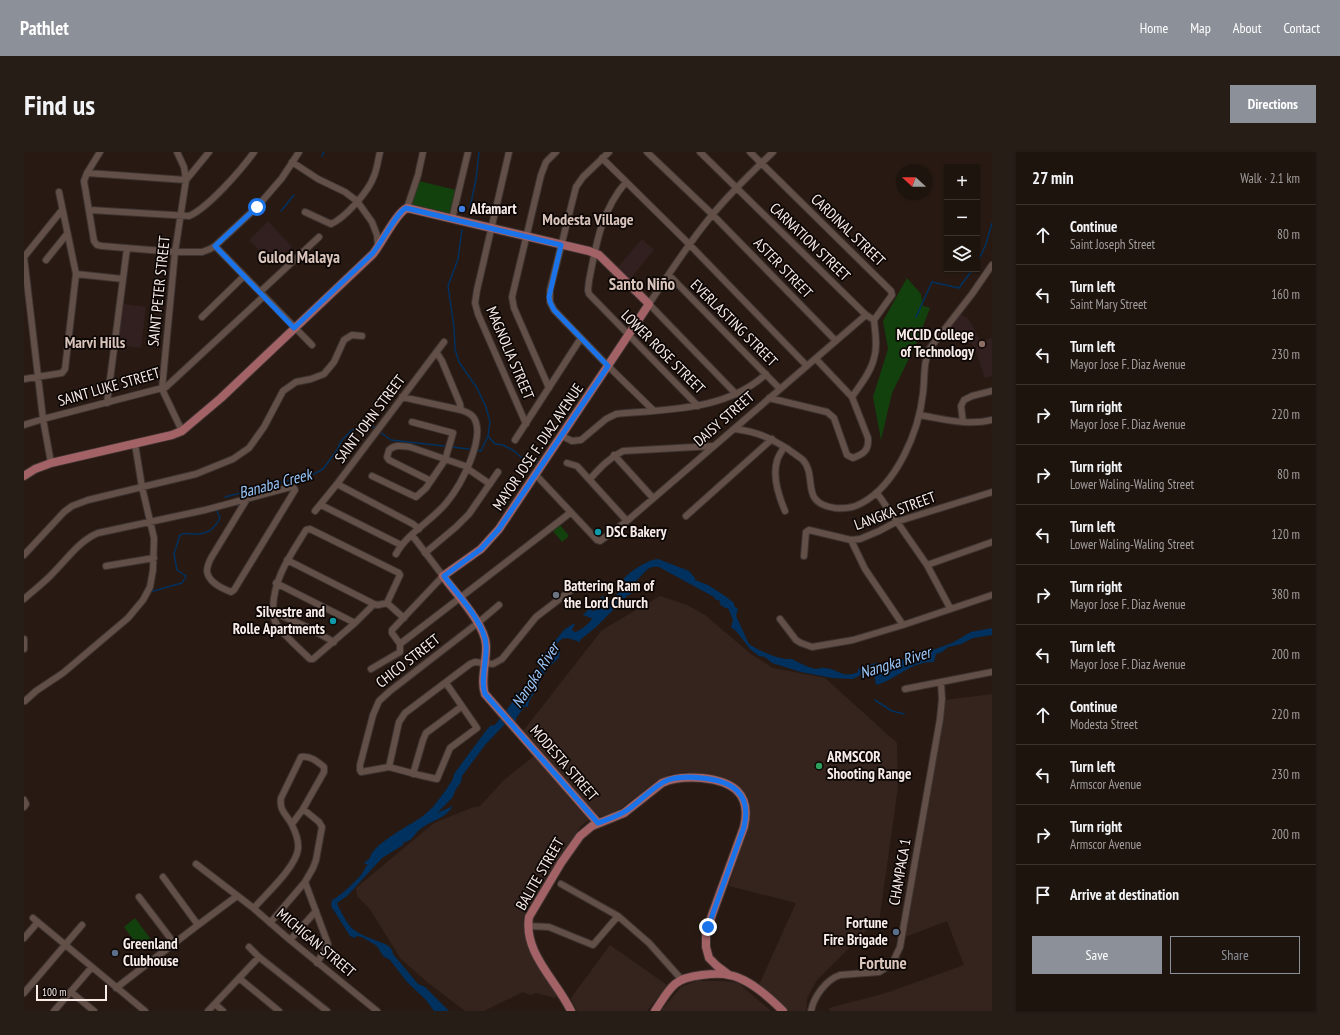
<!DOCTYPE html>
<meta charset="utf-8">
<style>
:root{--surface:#1e140e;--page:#261d17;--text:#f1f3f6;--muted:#a19e9e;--line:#3c332e;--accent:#8c9099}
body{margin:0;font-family:"PT Sans Narrow",sans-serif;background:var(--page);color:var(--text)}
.controls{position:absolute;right:12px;top:12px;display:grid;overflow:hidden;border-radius:0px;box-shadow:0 1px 3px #0004}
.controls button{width:36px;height:36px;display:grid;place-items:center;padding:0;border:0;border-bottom:1px solid var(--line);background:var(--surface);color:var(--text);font:20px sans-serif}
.compass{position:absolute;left:872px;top:12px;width:36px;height:36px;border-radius:50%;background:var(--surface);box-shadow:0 1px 3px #0004;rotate:291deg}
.scale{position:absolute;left:12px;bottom:10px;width:71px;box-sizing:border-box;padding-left:4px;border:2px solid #f7ece8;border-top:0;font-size:11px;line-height:14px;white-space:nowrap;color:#f7ece8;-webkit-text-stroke:3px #0c0604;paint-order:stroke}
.stop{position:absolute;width:12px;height:12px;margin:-9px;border:3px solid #1a73e8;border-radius:50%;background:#fff}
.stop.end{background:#1a73e8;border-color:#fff;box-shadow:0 1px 4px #0008}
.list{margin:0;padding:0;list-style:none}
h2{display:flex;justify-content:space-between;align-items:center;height:52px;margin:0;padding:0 16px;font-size:17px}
h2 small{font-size:13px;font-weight:400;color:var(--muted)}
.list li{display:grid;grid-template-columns:26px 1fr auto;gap:12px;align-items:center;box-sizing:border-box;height:60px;padding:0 16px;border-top:1px solid var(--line)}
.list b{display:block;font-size:15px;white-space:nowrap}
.list p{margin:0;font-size:13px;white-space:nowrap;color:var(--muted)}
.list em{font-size:13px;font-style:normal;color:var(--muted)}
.actions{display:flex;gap:8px;padding:12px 16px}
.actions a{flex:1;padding:9px 0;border:1px solid var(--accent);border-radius:0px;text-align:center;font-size:14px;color:var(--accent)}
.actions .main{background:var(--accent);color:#fff}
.icon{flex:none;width:22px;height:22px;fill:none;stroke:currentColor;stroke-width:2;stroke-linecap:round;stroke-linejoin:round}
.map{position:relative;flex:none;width:968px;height:859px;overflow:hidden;border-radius:0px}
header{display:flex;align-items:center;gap:24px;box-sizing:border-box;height:56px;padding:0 20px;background:var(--accent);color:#fff}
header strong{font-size:19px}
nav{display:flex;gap:22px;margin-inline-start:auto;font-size:14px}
.intro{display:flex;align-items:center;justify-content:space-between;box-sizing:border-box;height:96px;padding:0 24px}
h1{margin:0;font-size:28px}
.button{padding:10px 18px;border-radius:0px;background:var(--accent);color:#fff;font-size:14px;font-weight:700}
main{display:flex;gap:24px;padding:0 24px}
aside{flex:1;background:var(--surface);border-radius:0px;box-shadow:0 1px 3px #0004}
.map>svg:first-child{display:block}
.industrial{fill:#35241d}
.education{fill:#321f1f}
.green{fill:#13410e}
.water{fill:#00315f}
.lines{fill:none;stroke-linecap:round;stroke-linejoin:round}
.stream{stroke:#00315f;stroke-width:1.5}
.minor-casing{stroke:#3e3330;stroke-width:8}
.major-casing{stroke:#3e3330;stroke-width:10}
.minor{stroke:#614f48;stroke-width:6}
.major{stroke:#a36265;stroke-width:8}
.route{stroke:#1a73e8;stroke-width:5}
.shop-dot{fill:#3f7fe0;stroke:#0c0604;stroke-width:1.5}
.education-dot{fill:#8d6e63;stroke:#0c0604;stroke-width:1.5}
.culture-dot{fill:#0f9aa8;stroke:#0c0604;stroke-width:1.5}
.worship-dot{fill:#6b7280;stroke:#0c0604;stroke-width:1.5}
.leisure-dot{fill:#2e9e5b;stroke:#0c0604;stroke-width:1.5}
.service-dot{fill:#5c6f8a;stroke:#0c0604;stroke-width:1.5}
.labels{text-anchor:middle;stroke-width:3.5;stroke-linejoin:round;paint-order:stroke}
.poi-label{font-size:15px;font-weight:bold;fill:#f7ece8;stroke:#0c0604;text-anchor:start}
.street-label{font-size:15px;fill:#f7ece8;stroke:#0c0604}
.neighbourhood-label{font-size:16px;font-weight:bold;fill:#d9c4bb;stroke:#0c0604}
.water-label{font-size:16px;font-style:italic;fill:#99c7fb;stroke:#0c0604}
.quarter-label{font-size:17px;font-weight:bold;fill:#d9c4bb;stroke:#0c0604}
</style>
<header>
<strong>Pathlet</strong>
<nav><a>Home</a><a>Map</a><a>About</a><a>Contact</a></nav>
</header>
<div class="intro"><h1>Find us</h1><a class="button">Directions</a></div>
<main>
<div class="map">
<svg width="968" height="859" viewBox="0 0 968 859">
<rect width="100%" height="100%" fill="#281a13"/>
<path class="industrial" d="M636,444L663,453L681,463L727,502L749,516L801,526L873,591L874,635L855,770L852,769L793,828L783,846L782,859H763L753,848L735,833L772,751L705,734L727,664L725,653L705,629L695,624L663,620L646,622L631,630L592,660L575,665L499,579L578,478Z
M968,542V859H806L805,856L862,841L940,813L923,769L881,785L921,548Z
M511,603L566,667L557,674L542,696L521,728L515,741L502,758L499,769L500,780L512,812L533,843L531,846L512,841L506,843L499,840L460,859H441L403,830L377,807L345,756L333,744L332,736L410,671L447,656L456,654L480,628Z
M586,793L643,833L623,859H553L547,846Z
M672,829H700L714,831L747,859H637L657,835Z"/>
<path class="education" d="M244,69L268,95L249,112L225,88Z
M618,87L630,98L606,127L593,116Z
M100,152L122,155L117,196L94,193Z
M934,161L944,166L957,190L968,186V224L961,226L950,194L924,173Z"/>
<path class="green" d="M395,29L432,38L428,62L424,65L387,55Z
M883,126L897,142L899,154L906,156L892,192L868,241L857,288L849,245L864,197L859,169Z
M536,373L545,384L538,390L529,379Z
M111,766L128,789L117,798L100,775Z"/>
<path class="water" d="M634,407L665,419L671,426V428L684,433L701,444L710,451V454L714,457L712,464L725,492C736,499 754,508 768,507C775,511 783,515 792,517C795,517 797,515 801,516C814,517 818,527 834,520V517C842,516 847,510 857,511L858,515L866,514L891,502L903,500L928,491L947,480L968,476V483L949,486L937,492L924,495L918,500L912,502L910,510C887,509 872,528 852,533L850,522L847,519L842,520L829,527L808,526L777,520L748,511L741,505L735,504L726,497L713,480L707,475L709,468L704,456H700V454H697L695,448H692L690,445L635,415C624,414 623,418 616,425C609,432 608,432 607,442L604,443L572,475L556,488V490C546,487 537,482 532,494L536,499L535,506L527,513L518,524L514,535L505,549L504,555L501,554L492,566V570L487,568L483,570L461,593L438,624L437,630L432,637L428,646L413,661L429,654C419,669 406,668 394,679C389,684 387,690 380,690L379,693L358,706L323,744L313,751C315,757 325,775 330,778C337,783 346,786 353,789C360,792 368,793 369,802L394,832L401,835L425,859H410L402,848L383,830L366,808L359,804L353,794L338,785L333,784L330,786L326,784L307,754L308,748C313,747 336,726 339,720C341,717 341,715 344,712H341L340,711L346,706C348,694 376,679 386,672H387L399,664L409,655L422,638L429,627L430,622L461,580L466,574L471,573L487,552L492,541C502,538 504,525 513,521L514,522L516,518L515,513L521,501L540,478L549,472H551L548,477L550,480C555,480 565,472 568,467L567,466L559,463L563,459L564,456L579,444L581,447L567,457L568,459C579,457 596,442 601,432L598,429C603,421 625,407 634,407Z"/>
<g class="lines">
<path class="stream" d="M298,4L300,0
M446,56L452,27L455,0
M257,59L270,43
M438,78L434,107L424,134L430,175L431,197L435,210L453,236L462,255L466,270L464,284
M953,112L962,92L968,71
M892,165L908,130L935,136L949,117
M356,280L367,288L420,294
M428,295L445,297
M453,298L457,299L464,284L471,292L479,293L490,299L498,306L514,310
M201,345L290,322L299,317L313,298L317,289L327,279L336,273L343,271L351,276
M126,440L158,431L162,424L153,418L150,402L156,383C161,380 164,382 169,382C182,383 190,378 196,366L193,359
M851,548L868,559L880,562"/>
<defs>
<path id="minor" d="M76,0L63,21L60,29L70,89L73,93L78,94L151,100H178L186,97L191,94L233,55L258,26L275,0
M153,0L160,15L162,28L151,100L138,237L158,279
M485,0L453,138L451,151L454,162L502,272
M585,0L559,25L552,35L526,138V150L530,158L584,214L629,258
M623,0L688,62L812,189
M676,0L842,163L850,168C851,180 854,194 850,206C847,220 836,233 828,245
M726,0L867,139L868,143L850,168
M578,6L665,92L783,214
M268,10L294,27L321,40L333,49L348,70L353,83L354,95
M63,21L162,28L185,0
M602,30C577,59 572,93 565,129L564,138L565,142L674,254
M383,56L394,23L399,0
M66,58L165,64C184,56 218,17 230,0
M281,60L307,72C321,66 345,39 350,24C353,17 354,8 356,0
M428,67L444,0
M191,94L288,193
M0,105L19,267L27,311
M0,105L38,58
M22,108L43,82
M52,122L99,127
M645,123L756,237
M236,140L295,85
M178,165L220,124
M413,201L418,209L436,252L437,258
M0,227L38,221L41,217L52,122L35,40
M525,236L490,156L488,145L517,23L522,10L532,0
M712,242L625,152C645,122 665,90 689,62C707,40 728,20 749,0
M745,246L803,260L810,266L823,303L829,306C840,302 845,298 844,286L828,245L792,207
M83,251L103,96
M895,263C920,267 944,274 968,268
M939,270L937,254L940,248L948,244L968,239
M0,273L19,267L142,235L240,144
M711,277C734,280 744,285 764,297C769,301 774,304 779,308C794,325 775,351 811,356C821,357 829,356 838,351C873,332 895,279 899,241C901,225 899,210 906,196L948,142L968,113
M538,284L548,289L557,288L582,267L592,262C644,257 702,259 742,222
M491,288L557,186
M760,295C758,299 754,304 753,309C748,325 755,345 761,359
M590,303L629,346
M543,311L553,314L603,369
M444,317L466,332
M511,322L573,388L576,389L603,369L842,163
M348,324L392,345L402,336L421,308L429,281L388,270
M566,327C576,316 585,306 599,299L689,294
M407,329L365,308L363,305L365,298C371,292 378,294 386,295L444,315
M313,332L389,372L395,377
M853,341L903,413L926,456
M297,353L377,393
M291,359L313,332L420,190
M662,364L748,287
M401,401L432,375L445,362L474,320
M372,402C383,381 408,369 423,350C437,333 462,286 450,266C447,261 442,260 437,258L378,245
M0,403L40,360L48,354L64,348L172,322L209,307L225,296L240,275L259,239L272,230L287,227L300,222L310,210L320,188L328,183L338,184
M780,404L782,380L785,378L827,388L836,387L855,379L872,370L968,340
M263,408L350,452L354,453L363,451L376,423L375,421L286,377L282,378C266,404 250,425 249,456C249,461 249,467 252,471C258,482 277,498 286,507H289L331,471L350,452
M903,413L968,390
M82,414L130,406
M252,431L331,471
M0,447C10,438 21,430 30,420C44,406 55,389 74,381L181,358L267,335L270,336L271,338L210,438L207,440C197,436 184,430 183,419C183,415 185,410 187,406L223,347
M363,451L380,466
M249,460L283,475L310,490
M756,467L772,488L777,491L788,495L829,488L879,473L841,417L827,388
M879,473L968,443
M0,487V497
M376,492L546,361
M376,492L368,481V478L419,424L388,383
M347,517L376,500V492
M422,531L453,576L426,596L413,627L395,623L365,615L337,620L336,618V613L349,563L355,549L366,539L455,470L475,453
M881,537L968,520
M1,549L12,539L39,521L104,466L119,448L126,435L129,418L130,386L118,335L111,292
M365,615L375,570L381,561L446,512L451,510L469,512L478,507L512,465L550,436
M389,622L399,588L402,581L437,555
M0,648L2,652L0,655
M172,712L228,755L266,788L353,859
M139,725L174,773
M281,730L304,792L293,811
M537,732L594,764L625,791L658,828
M115,745L150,791
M230,756C242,742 272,715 274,697C275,689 272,681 268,673C263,662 255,660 257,646L277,605C286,603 294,610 300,615V620L279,657L268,672
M9,766L121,859
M246,771L281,730L289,716L292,708L298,675L295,670L279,657
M504,774L525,775L569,793L594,764
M0,786L14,770
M266,788L292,759
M225,795L235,805L303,859
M215,826L255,859
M92,836L174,773L213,744
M47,840L70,859
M0,841L58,773
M191,852L199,859
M30,859L68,815
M184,859L235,805
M787,859C790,844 802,828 816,823L855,820L868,812L876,795L916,567L918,547L917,531"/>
<path id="major" d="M0,324L11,317L27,311L148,283L158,279L197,246L349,102C358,91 372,61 383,56L565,99L575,103L625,152L475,377L457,397L419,424C432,442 461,472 462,493C463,508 456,529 461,542L574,671
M547,859C533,829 499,801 505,765L537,711L556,684L568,674L600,661L638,631C651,625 664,625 678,626C708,629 728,641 720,675L688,763L682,782V795L685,806L693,814L705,823
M631,859C637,850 643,839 651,832C658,826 669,824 678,823C686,822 697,821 705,823C724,826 746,846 759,859"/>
</defs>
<use href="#minor" class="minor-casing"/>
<use href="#major" class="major-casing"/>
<use href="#minor" class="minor"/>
<use href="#major" class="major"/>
</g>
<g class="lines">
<path class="route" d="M233,55L191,94L270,176L348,102C358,91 372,61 382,56L537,93L525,145L526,150L530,158L584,214L475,377L457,397L420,424C433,442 461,471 462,493C463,508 456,529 461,542L574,671C585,667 595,664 605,657C618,648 629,634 644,628C655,624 667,625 678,626C708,629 728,641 720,675L684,775"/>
</g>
<circle class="shop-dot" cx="438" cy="57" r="4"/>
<circle class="education-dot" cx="958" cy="192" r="4"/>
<g class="culture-dot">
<circle cx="574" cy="380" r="4"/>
<circle cx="309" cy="469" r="4"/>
</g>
<circle class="worship-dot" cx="532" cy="443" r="4"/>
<circle class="leisure-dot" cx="795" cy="614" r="4"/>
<g class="service-dot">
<circle cx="872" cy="780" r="4"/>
<circle cx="91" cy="801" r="4"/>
</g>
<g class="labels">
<g class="poi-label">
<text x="446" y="62">Alfamart</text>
<text x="950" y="188" text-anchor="end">MCCID College<tspan x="950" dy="17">of Technology</tspan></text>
<text x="582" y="385">DSC Bakery</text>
<text x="540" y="439">Battering Ram of<tspan x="540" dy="17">the Lord Church</tspan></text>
<text x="301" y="465" text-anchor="end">Silvestre and<tspan x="301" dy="17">Rolle Apartments</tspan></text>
<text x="803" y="610">ARMSCOR<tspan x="803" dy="17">Shooting Range</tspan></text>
<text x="864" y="776" text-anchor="end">Fortune<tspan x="864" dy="17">Fire Brigade</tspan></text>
<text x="99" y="797">Greenland<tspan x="99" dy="17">Clubhouse</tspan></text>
</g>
<g class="street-label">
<text transform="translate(824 78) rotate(44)" y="5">CARDINAL STREET</text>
<text transform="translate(786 90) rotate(44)" y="5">CARNATION STREET</text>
<text transform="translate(759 116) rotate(46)" y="5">ASTER STREET</text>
<text transform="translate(135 139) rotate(-84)" y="5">SAINT PETER STREET</text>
<text transform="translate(710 171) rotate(45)" y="5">EVERLASTING STREET</text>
<text transform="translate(639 200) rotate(45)" y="5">LOWER ROSE STREET</text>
<text transform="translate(486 201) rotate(67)" y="5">MAGNOLIA STREET</text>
<text transform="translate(85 235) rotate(-16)" y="5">SAINT LUKE STREET</text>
<text transform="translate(346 267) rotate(-53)" y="5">SAINT JOHN STREET</text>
<text transform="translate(700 267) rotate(-41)" y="5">DAISY STREET</text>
<text transform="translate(514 295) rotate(-56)" y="5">MAYOR JOSE F. DIAZ AVENUE</text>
<text transform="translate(871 359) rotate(-20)" y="5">LANGKA STREET</text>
<text transform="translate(384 509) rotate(-38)" y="5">CHICO STREET</text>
<text transform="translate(540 611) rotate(49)" y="5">MODESTA STREET</text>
<text transform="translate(876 720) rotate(-80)" y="5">CHAMPACA 1</text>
<text transform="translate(516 722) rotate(-60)" y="5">BALITE STREET</text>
<text transform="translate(292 791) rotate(40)" y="5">MICHIGAN STREET</text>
</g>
<g class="neighbourhood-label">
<text x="564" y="73">Modesta Village</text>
<text x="71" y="196">Marvi Hills</text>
</g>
<g class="water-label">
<text transform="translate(251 331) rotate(-15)" y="6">Banaba Creek</text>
<text transform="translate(871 510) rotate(-17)" y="6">Nangka River</text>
<text transform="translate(511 523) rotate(-57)" y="6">Nangka River</text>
</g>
<g class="quarter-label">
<text x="275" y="111">Gulod Malaya</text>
<text x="618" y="138">Santo Niño</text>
<text x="859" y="817">Fortune</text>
</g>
</g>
</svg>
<div class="controls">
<button>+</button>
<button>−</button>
<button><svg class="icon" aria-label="layers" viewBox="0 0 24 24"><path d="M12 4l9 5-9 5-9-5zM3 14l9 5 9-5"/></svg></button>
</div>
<svg class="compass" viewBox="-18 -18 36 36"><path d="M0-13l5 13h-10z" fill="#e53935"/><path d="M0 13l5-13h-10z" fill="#a19e9e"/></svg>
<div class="scale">100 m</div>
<div class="stop" style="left:233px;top:55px"></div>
<div class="stop end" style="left:684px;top:775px"></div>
</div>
<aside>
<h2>27 min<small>Walk · 2.1 km</small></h2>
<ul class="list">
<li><svg class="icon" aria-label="ahead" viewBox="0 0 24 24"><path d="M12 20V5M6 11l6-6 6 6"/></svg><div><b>Continue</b><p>Saint Joseph Street</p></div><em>80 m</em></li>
<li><svg class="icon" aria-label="left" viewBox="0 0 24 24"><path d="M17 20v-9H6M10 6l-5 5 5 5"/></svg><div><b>Turn left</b><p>Saint Mary Street</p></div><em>160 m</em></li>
<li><svg class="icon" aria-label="left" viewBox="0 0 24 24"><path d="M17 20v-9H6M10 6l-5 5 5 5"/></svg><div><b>Turn left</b><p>Mayor Jose F. Diaz Avenue</p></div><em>230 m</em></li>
<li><svg class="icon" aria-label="right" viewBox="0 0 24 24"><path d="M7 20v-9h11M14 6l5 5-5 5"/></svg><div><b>Turn right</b><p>Mayor Jose F. Diaz Avenue</p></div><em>220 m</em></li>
<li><svg class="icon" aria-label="right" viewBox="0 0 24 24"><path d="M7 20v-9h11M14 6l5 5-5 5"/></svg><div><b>Turn right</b><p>Lower Waling-Waling Street</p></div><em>80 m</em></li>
<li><svg class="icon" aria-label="left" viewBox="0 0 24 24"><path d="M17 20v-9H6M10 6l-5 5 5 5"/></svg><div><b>Turn left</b><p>Lower Waling-Waling Street</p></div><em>120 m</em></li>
<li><svg class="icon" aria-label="right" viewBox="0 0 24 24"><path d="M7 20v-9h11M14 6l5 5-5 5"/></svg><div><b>Turn right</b><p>Mayor Jose F. Diaz Avenue</p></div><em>380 m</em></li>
<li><svg class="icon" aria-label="left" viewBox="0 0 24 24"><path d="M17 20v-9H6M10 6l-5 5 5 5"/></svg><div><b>Turn left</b><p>Mayor Jose F. Diaz Avenue</p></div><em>200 m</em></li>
<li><svg class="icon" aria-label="ahead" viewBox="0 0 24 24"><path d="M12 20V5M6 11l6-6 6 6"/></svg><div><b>Continue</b><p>Modesta Street</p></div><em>220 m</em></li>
<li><svg class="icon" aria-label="left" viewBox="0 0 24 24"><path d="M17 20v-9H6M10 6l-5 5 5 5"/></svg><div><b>Turn left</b><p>Armscor Avenue</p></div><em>230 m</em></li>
<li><svg class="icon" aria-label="right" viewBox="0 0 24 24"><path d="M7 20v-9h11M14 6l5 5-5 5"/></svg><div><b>Turn right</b><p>Armscor Avenue</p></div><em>200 m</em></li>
<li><svg class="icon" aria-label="arrive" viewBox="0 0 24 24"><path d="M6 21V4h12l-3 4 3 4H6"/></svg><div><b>Arrive at destination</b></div></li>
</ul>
<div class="actions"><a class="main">Save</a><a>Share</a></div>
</aside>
</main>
